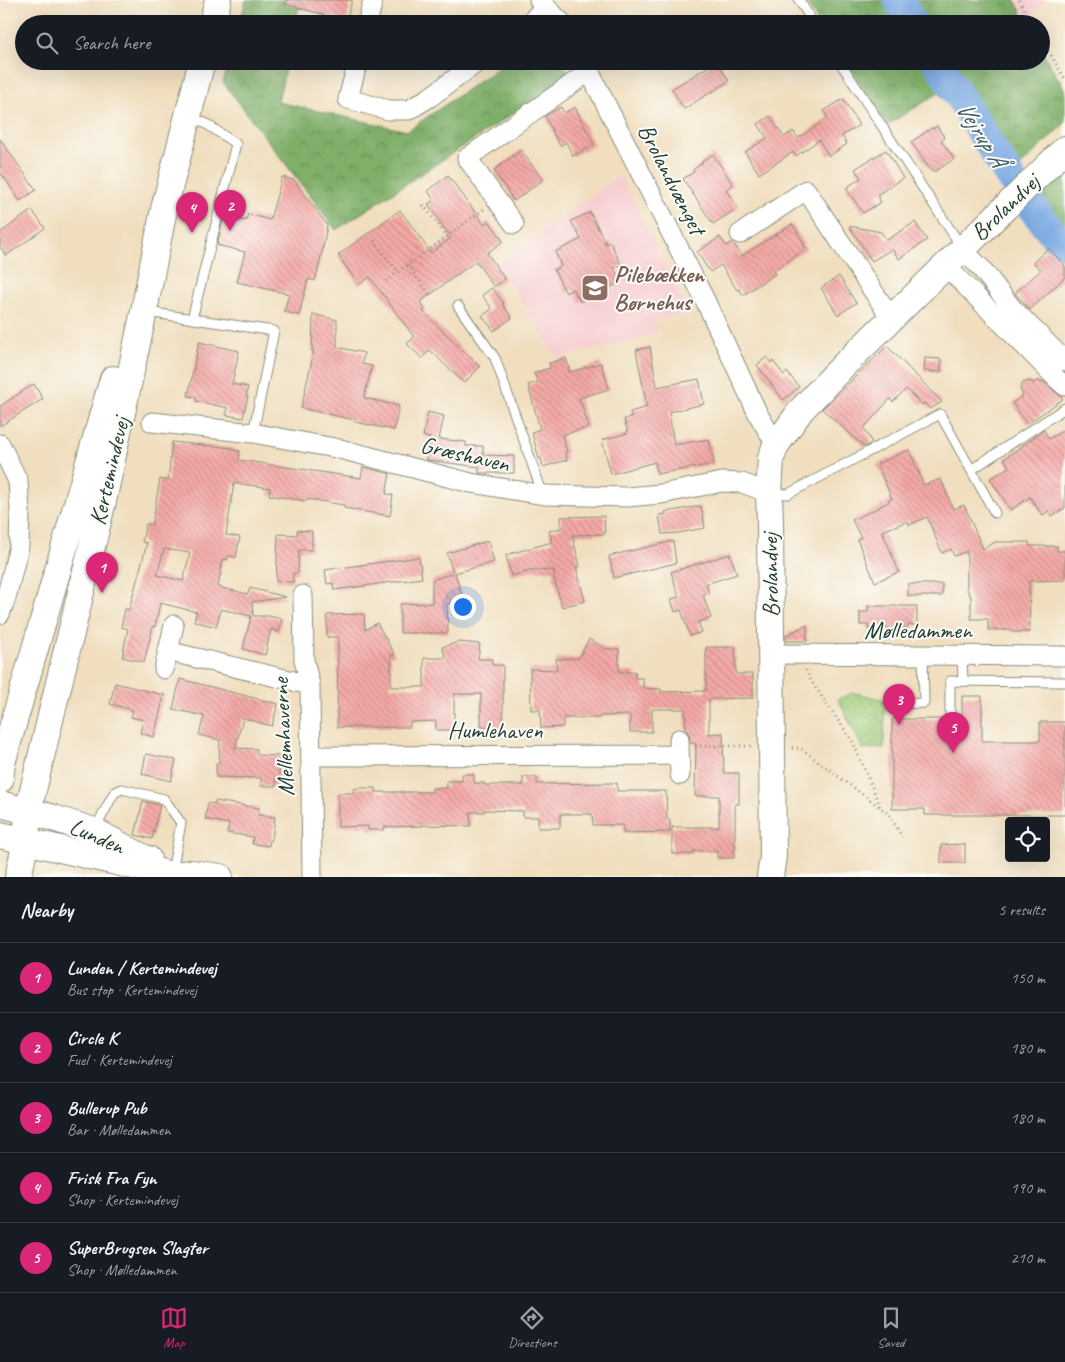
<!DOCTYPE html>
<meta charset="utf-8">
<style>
:root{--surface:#171b24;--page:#20242c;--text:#f1f3f6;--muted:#9ea1a6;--line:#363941;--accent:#db2777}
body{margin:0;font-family:Caveat,sans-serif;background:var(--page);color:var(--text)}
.controls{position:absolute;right:15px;bottom:15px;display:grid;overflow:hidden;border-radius:5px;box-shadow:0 5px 20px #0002}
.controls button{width:45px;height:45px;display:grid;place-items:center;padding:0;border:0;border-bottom:1px solid var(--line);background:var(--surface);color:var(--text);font:25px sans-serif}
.you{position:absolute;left:462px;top:606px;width:18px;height:18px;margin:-12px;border:4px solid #fff;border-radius:50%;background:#1a73e8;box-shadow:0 0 0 8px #1a73e833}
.badge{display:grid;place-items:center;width:32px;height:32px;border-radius:50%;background:var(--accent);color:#fff;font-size:16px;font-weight:700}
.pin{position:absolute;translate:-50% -41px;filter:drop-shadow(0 1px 2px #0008)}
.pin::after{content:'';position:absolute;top:26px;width:18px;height:15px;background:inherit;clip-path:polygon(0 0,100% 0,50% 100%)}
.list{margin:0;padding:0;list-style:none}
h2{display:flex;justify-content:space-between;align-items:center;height:65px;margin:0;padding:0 20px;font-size:21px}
h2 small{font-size:16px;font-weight:400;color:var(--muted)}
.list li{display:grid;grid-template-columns:32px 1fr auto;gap:15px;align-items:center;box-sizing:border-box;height:70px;padding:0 20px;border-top:1px solid var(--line)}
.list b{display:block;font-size:19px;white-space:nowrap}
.list p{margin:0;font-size:16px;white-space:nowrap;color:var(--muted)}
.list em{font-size:16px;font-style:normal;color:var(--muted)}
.icon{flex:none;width:28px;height:28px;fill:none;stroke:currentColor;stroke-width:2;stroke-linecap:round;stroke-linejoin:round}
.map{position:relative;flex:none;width:1065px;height:877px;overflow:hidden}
.search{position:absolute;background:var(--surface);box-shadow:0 5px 20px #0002;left:15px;right:15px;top:15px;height:55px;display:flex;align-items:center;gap:12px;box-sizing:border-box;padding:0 18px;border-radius:28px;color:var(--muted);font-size:19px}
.sheet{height:415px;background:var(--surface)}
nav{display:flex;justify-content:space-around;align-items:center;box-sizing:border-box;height:70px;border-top:1px solid var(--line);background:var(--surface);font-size:14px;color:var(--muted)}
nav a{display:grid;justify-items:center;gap:2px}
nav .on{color:var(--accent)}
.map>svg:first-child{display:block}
.built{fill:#f7cfd1}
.grass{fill:url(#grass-dots);stroke:#5f8456}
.forest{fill:url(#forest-crowns);stroke:#4f764e}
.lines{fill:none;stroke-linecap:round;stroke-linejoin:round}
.river{stroke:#78a8e2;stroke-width:30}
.building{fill:url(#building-back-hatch);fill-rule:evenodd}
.lane-casing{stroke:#888e79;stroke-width:11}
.street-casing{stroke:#888e79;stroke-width:21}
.secondary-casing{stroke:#888e79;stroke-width:28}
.path{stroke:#888e79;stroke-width:3;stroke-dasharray:1 4;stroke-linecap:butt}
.lane{stroke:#fff;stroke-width:9}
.street{stroke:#fff;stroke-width:19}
.secondary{stroke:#fff;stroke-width:26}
.labels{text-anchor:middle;stroke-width:4;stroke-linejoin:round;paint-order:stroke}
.street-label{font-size:24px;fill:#1f3d34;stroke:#fdfcf7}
.education-label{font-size:24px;font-weight:bold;fill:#785e54;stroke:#fdfcf7;text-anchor:start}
.water-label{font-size:25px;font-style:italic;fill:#3a5d68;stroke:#fdfcf7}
</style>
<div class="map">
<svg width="1065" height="877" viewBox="0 0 1065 877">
<defs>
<pattern id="grass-dots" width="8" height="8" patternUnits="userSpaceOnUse" patternTransform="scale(1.25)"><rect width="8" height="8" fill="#9fcb79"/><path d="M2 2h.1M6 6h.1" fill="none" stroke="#81a664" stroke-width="1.8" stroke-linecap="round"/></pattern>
<pattern id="forest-crowns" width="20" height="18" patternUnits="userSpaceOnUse" patternTransform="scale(1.25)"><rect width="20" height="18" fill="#7faf69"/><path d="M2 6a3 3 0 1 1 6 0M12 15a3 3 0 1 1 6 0" fill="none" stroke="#679057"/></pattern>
<pattern id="building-back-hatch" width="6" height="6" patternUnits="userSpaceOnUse" patternTransform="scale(1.25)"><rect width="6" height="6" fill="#f5a9a7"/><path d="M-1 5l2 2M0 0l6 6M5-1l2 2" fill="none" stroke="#c68b89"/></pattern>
</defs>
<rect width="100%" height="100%" fill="#fdfcf7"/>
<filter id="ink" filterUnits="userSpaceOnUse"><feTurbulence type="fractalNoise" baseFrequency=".02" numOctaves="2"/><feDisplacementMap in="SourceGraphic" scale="10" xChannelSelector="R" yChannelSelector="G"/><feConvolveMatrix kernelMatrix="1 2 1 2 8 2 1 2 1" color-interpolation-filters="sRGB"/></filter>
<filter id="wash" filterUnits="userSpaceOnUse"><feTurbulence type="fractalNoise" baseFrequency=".0096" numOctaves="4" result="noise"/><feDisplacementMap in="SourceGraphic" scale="20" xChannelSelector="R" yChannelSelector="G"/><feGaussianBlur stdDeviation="1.12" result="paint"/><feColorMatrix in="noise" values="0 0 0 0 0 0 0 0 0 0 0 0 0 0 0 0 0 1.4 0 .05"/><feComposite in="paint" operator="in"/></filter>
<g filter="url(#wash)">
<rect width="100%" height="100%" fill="#f0debe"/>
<path class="built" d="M1015,0H1047L1026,22Z
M620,175L689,313L656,321V334L557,358L498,264Z"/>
<path class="grass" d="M853,693L861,694L885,700L884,748L863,749L838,699Z"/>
<path class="forest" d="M246,0H301L295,24H239Z
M805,0H1015L1027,24H820Z
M1041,49L1065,90V123L1005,181L939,93L887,125L845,61H1041Z
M229,61H287L278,102L407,131L508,61H561L570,76L336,230L223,82Z
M1065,172V249L1034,220L1026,209Z"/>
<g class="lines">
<path class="river" d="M898,0L913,24
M937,61L1011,179
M1029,204L1059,241L1065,244"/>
</g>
<g id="blocks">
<path class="building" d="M286,0H352L346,21L285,4Z
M717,61L729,81L684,109L672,89Z
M843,99L859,125L842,136L847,144L829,156L819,140L796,156L793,152L759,174L745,152L767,138L758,124L770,116L784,137L793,131L798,138L828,118L824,111Z
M561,107L564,113L575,107L594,145L573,156L566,142L560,146L545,116Z
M937,126L945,138L941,140L954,159L936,171H931L911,142L932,128L933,129Z
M0,139L36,190L20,201L0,172Z
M521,150L543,180L514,201L494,170Z
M886,150L903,178L877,195L881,202L863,213L846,188L861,178L855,169Z
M713,154L733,185L726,190L738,208L713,224L683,179L694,172L693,170L703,162L702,161Z
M448,175L484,224L489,221L503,241L487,253L505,279L494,287L476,261L420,302L425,309L423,311L480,367L464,383L430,350L422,358L407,344L414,337L370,277L359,285L338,255L400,210L431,253L451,238L428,204L434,200L428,191Z
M282,177L294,180L327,225L322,253L315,281L308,279L299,315L284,312L289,294L237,282L245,252L217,245L224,216L246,221L248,214L270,220Z
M32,210L45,228L6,256L0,247V233Z
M590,212L606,244L610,242L621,265L614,268L621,282L580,302L573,289L566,293L554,270L561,266L555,252L581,239L571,221Z
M915,222L927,240L899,259L892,249L872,261L849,226L881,232L887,240Z
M792,224L804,243L803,244L806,249L773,271L775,274L743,295L739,289L737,290L721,265L710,272L697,252L720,237L726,246L733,242L742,256Z
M1049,248L1065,266V277L1030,310L1015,293L1041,270L1033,262Z
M839,276L856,303L838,315L821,288Z
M492,288L504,303L502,304L512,318L494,331L482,316L492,309L482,295Z
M313,314L337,320V347L364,353L362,364L372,366L364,398L399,406L394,430L355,422V420L301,408L314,351H312Z
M199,342L239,351L232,384L248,387L246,396H248L243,418L226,415L228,408L196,401V397L188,396Z
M887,346L942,402L930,409L924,403L922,405L906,389L893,402L890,399L864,428L872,443L865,447L822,409Z
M650,347L657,387L699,379L704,404L669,412L674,445L709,439L714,464L657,474L655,462L611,474L602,440L628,433L624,419L632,417L630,412L647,407L636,350Z
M767,357L771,363L773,361L784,375L787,372L799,387L783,400L757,365Z
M566,358L570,372L601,363L609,389L579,398L589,427L562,435L567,452H565L567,460L543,467L541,458L539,459L532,432L540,429L528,385L538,382L534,373L550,368L549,363Z
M925,358L941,359V372L924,371Z
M1038,380L1041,383L1043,381L1063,399L1027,424L1012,403L1023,396L1020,389L1023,383L1029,381L1034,383Z
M34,384L43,399L0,426V406Z
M428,412L444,416L439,439L466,442V446H483V455L514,456V473H479V467L427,460L430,438L423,436Z
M1065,429V508L1052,516L1048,511L1043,516L1030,497L1011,510L990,479L1009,467L1004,459L1044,430L1049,439Z
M172,442L233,448V450L240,451L239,460L361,478L363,467L390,474L386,494L393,495L390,516L344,508V505L307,499V501L269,495L270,488L234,483L226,535L240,537L236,557L228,556L227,560L223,559L218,587L248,594L250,588L286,597L252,602L253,616H269L282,619L279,632L271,629L265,655L243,649L251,616L221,609L216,627L194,621L197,612L160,603L155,627L153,626L144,662L122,657L128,629L121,627L125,609L129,610L147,543L142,542L146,524L152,525L160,479L168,481ZM164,549L190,553L183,581L157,575Z
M909,450L924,485L941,479L953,509L964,505L983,549L995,542H1029V546H1057V551H1065V580L1029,581L1030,632H1012V630H988V619H971V596H970L967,589V551L954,556L951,549L942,553L927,517L909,525L908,521L882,531L899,572L875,582L857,539L861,538L852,520L880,507V506L889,502L888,500L892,499L877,464Z
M701,506L705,528L678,533L662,534L659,515L666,514L665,512Z
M604,516L605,534L572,535L580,566L576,567L585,601L562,607L554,578V570L530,571L511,576L506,555L552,542L549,531L561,528V517Z
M297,530L312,531V550H299L298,573H293V582L276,581L278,534L297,535Z
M488,541L494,562L455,573L463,599L447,604L448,633H400V604L432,603V580L453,573L447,553Z
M673,541L676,563L614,578L609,556Z
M730,554L737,574L706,584L709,593L703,595L711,618L698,622L702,632L690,636L681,610L675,612L671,599L679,597L671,572Z
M419,557L422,578L334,590L333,583L327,584L325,570Z
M908,584H942V596H908Z
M868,606H917V625H908V628L868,629V625H860V612H868Z
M364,614L365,630L377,623L395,655H391V687H424V658H446L442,647L459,642L480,644L478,659H492V665H503V727H481V694H454V730H436V721L410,722V727H337L338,637H327V615Z
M807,625V641H786V635Z
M589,639L606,649H619V672H635V678H643V688L661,689V692L706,691V647H735L736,674H753V698L709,699V734L723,733L724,773H739V804H735V851H734V858H717V851H693V854H672V827H719V796H695L696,743H690L689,734L686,730L685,709H652V732H630V715L600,716V718H563V727L541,728L540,710H531L530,669L557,670L556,659L579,658Z
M180,679L278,704L272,726L243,718L235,748L257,749V755L279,756V778H276V786H261V778L216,777V763H219L220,740L199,735L204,716L173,709Z
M115,683L164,695L154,737L140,733L143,720L131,717L133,710L110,704Z
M962,696H982V741H1040V722H1065V815H925V809H892V719H946L950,721L954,719H962Z
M146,754L176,760L171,781L142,774Z
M462,774H474V783H484V785H523V777H537V784L617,783V791H666L667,819H670V832L623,833V825H593L592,814H560V828H538V817H523V811L484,810V812H470L471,826L422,825L423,826L384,827V830H368V826L338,827V793H354V789L358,788H376V792H432V788H447V781H462Z
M143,801L160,805L152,839L135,835Z
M215,801L259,808L258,815L275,817L272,840H270L269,846L252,844L253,837L227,833L229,824L205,819L208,803L215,804Z
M965,844V863H941V845Z"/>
</g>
</g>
<g filter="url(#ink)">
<use href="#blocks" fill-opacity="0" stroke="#888e79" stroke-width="1"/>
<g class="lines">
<defs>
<path id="lane" d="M799,0L814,24
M839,61L961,246
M190,116L205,123L236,144L192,319
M458,306L495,358L543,495
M147,312L274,331L253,433
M971,470L1065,408
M771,493L788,494L940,414L995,513
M962,655L963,681
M899,704L924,703L923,655
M950,715V681L1065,682
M95,829L114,793L122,789L164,799L181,823L172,872"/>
<path id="street" d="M539,0L563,24
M367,24L373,0
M529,24L545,6
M358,61L348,99L388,110H409L430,97L479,61
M584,61L704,298L758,414L776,445
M514,224L467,158L590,71
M740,234L806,190L891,318
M962,249L981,268L1012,308L1065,361
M945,265L1057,379L1065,386
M152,422L253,433L340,449L471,483L544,495L627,497L661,494L722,482L742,483L769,493
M0,444L18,481L20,511L19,546L6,598L0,614
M303,595L304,660L310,685L312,877
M167,651L310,685
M771,654L1065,656
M164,669L174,625
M679,739L680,775
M311,756L679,755"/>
<path id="secondary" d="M212,24L218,0
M0,780L2,763L113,379
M0,804L47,816L94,831L144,858L148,859
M0,835L172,875L191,873L220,877
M18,877L26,841L28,811L103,501L144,311L164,209L202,61
M770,877L773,856L770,523L769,493L771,458L776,445L801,410L845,364L1065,149"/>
</defs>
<use href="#lane" class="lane-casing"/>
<use href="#street" class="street-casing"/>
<use href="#secondary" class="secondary-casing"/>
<path class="path" d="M1019,0L1033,24
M1041,38L1065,79
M423,205L447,236
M374,241L398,272
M408,265L430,295
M386,281L484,209
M806,670L811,681L853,742L880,806
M695,746H751
M792,748H800L889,814L902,837"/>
<use href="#lane" class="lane"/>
<use href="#street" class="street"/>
<use href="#secondary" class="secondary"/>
</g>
</g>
<defs>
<symbol id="school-square" viewBox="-11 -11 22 22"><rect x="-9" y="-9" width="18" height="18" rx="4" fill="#8d6e63" stroke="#fdfcf7"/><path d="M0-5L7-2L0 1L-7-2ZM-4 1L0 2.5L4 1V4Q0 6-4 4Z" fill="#fff"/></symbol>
</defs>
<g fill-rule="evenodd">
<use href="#school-square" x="579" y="272" width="32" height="32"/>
</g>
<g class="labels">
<g class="street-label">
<text transform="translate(672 179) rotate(63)" y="8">Brolandvænget</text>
<text transform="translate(1005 207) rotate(-44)" y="8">Brolandvej</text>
<text transform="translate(465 454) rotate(13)" y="8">Græshaven</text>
<text transform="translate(109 471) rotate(-77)" y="8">Kertemindevej</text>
<text transform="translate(770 575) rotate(-91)" y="8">Brolandvej</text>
<text x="918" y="638">Mølledammen</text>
<text x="495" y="738">Humlehaven</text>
<text transform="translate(283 737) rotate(-93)" y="8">Mellemhaverne</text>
<text transform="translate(97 836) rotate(23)" y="8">Lunden</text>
</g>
<g class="education-label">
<text x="614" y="282">Pilebækken<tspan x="614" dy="28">Børnehus</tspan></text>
</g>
<g class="water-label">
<text transform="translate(982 133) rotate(58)" y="9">Vejrup Å</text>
</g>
</g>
</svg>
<div class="controls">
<button><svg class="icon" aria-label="locate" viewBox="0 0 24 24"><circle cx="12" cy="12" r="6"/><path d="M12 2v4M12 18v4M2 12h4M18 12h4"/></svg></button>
</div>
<div class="you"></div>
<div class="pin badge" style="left:102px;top:593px">1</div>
<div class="pin badge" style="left:230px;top:231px">2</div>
<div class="pin badge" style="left:899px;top:725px">3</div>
<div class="pin badge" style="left:192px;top:233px">4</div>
<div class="pin badge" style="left:953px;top:753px">5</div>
<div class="search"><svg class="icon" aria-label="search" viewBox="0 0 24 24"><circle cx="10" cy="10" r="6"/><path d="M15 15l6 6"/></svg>Search here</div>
</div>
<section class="sheet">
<h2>Nearby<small>5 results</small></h2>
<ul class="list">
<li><span class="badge">1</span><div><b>Lunden / Kertemindevej</b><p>Bus stop · Kertemindevej</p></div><em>150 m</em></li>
<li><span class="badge">2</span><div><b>Circle K</b><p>Fuel · Kertemindevej</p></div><em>180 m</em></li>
<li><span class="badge">3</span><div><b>Bullerup Pub</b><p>Bar · Mølledammen</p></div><em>180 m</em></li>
<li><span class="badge">4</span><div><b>Frisk Fra Fyn</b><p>Shop · Kertemindevej</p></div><em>190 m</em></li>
<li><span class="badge">5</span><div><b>SuperBrugsen Slagter</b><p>Shop · Mølledammen</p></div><em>210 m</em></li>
</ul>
</section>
<nav>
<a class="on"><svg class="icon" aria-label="map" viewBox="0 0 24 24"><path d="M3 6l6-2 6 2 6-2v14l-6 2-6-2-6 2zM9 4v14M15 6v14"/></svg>Map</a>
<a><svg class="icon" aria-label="directions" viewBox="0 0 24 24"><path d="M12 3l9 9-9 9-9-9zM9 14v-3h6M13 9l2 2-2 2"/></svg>Directions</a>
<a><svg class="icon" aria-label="saved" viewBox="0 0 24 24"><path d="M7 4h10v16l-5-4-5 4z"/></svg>Saved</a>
</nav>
